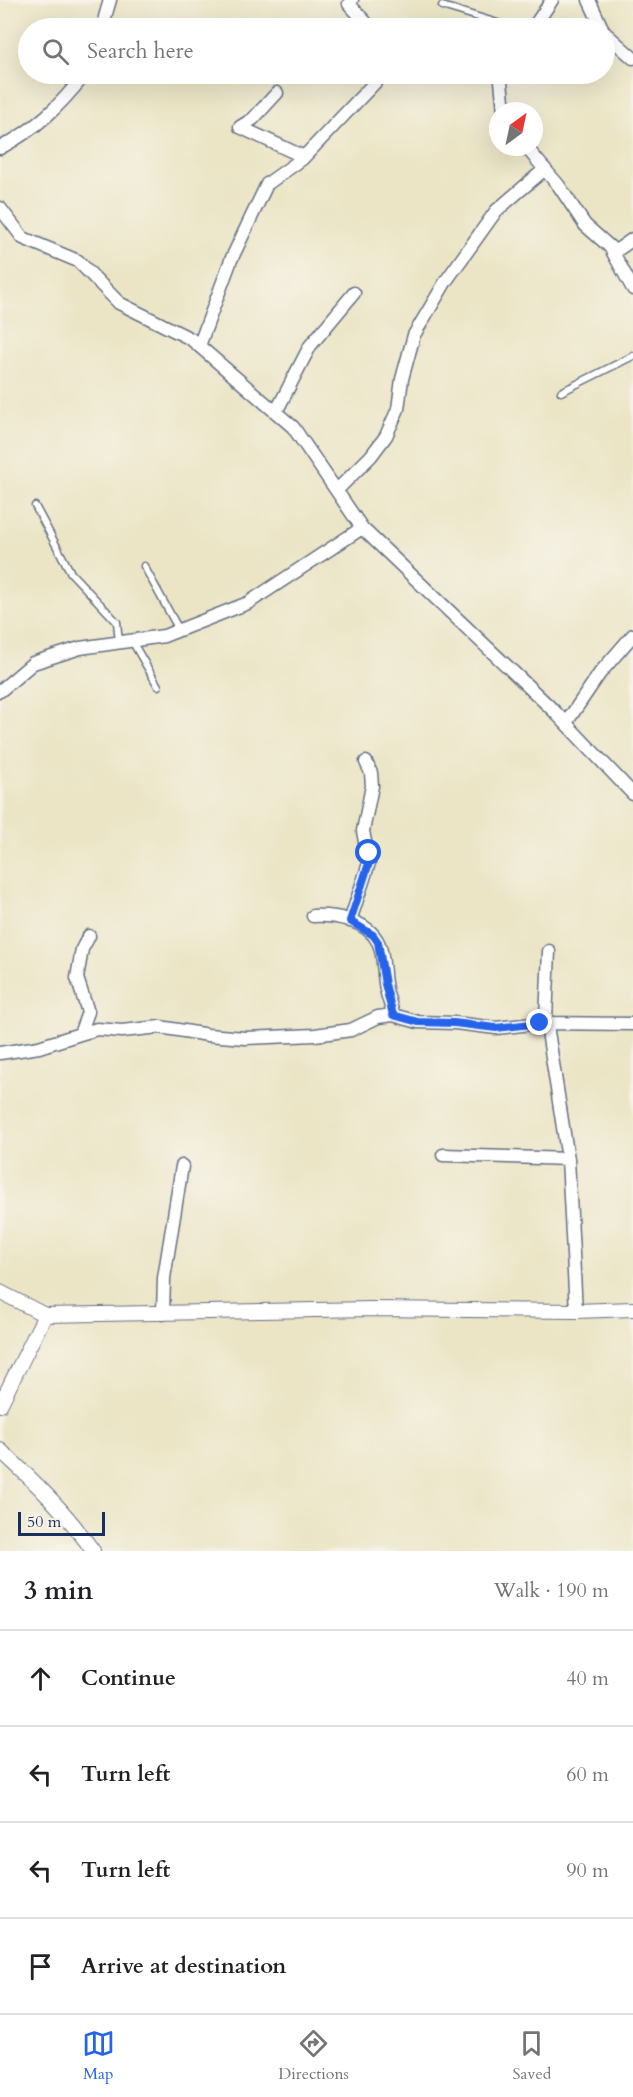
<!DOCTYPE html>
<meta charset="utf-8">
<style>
:root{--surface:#fff;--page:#f2f2f2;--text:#202124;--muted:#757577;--line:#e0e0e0;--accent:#2563eb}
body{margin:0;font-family:Cardo,serif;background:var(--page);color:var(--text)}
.compass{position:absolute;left:489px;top:102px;width:54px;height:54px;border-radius:50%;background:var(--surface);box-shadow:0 6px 24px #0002;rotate:33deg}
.scale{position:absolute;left:18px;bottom:15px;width:87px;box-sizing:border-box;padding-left:6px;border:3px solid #1b2f5e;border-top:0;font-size:16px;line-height:21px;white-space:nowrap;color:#1b2f5e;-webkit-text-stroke:4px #f7f3e8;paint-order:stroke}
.stop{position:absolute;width:18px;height:18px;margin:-14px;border:4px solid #2563eb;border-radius:50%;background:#fff}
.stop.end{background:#2563eb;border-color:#fff;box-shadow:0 2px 6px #0008}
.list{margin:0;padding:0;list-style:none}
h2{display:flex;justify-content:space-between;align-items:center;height:78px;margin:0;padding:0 24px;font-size:26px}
h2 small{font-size:20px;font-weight:400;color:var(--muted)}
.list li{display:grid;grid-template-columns:39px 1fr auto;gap:18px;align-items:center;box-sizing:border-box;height:96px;padding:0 24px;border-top:2px solid var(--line)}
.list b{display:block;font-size:22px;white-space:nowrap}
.list em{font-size:20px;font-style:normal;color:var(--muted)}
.icon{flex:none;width:33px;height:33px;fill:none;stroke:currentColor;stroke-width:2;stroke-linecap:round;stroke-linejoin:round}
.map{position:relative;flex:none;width:633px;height:1551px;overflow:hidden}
.search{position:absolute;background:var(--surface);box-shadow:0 6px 24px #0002;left:18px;right:18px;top:18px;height:66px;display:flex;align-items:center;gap:15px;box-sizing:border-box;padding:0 21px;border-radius:33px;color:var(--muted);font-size:22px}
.sheet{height:462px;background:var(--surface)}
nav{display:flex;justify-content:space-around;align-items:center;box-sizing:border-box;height:84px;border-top:2px solid var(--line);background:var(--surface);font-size:16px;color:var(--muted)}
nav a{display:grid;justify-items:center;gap:3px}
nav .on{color:var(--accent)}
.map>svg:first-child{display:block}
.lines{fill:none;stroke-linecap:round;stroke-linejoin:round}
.service-casing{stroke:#646f82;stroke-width:9}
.minor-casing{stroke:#646f82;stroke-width:15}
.tertiary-casing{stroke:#646f82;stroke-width:16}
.service{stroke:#fff;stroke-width:6}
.minor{stroke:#fff;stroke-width:12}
.tertiary{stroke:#fff;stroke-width:14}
.route{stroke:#2563eb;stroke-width:8}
</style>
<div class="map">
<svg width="633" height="1551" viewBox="0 0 633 1551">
<rect width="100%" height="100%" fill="#f7f3e8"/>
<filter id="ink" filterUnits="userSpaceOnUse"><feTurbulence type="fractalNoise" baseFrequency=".0167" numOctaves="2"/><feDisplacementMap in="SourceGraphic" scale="12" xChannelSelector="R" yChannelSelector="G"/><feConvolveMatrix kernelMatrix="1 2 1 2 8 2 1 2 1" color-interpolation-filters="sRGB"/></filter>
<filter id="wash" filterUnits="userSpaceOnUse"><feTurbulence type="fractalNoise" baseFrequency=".008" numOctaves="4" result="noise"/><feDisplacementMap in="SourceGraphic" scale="24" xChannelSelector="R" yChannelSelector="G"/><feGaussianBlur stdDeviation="1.35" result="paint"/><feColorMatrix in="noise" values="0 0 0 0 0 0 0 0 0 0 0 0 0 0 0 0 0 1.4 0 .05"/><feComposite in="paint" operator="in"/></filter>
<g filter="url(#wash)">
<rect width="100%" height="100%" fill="#ebe5c6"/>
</g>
<g filter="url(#ink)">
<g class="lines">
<defs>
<path id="service" d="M442,6L514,28
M561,392L633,356
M35,506L71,573L117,622L119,642
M144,566L178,628
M132,641L158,686"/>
<path id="minor" d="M352,0L349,4L371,28
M589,0L602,28
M107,28L105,17L110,0
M533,28L552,0
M604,32L633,58
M277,93L253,119L240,127L304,157
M504,111L501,81L504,74
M526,147L559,186L585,225L610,247L633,289
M0,148C36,129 60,106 85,74
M0,208L23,238L78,261L119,303L191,339L293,427L362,528L554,711L633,794
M613,253L633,239
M199,346L231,260L267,184L302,159L383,74
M276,412L310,346L354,293
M337,490L371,456L386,436L398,409L402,379L414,335L446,281L496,211L545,169
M0,691L33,663L80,648L164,636L248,603L362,528
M566,723L600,673L633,635
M313,916C335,915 367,920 378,942C384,953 383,971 385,983C386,994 391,1004 393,1015
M350,921L369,863L363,831L372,786L371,773L366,762
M549,951L546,1019L568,1159
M80,1034L97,1029L122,1031L160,1027L208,1035L245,1038L315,1035L351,1030L378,1017L393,1015L418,1022L455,1023L496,1028L540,1023L633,1024
M0,1053L39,1047L80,1034L88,1012L77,978L82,949L89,936
M443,1155L568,1159L576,1311
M163,1314L164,1278L182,1166"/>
<path id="tertiary" d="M0,1292L45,1315L371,1309L576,1311L633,1309
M0,1405L45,1315
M0,1450C34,1481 67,1513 93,1551"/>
</defs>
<use href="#service" class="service-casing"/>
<use href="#minor" class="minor-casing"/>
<use href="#tertiary" class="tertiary-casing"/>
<use href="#service" class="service"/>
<use href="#minor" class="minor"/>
<use href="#tertiary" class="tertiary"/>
</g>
</g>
<g class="lines" filter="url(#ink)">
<path class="route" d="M369,853V863L350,921L373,935L378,942L385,984L393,1015L418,1022L454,1023L496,1028L540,1023"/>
</g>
</svg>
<svg class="compass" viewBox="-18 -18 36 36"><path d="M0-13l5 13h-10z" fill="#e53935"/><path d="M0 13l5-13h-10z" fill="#757577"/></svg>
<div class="scale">50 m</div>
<div class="stop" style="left:369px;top:853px"></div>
<div class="stop end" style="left:540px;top:1023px"></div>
<div class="search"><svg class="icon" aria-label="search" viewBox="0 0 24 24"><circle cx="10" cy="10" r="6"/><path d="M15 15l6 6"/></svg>Search here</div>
</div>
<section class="sheet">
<h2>3 min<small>Walk · 190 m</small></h2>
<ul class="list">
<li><svg class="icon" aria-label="ahead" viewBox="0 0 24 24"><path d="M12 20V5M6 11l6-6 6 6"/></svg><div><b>Continue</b></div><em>40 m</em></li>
<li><svg class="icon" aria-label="left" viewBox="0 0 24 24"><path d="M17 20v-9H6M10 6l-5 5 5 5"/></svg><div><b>Turn left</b></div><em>60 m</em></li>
<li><svg class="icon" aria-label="left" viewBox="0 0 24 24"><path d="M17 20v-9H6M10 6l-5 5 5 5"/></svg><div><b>Turn left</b></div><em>90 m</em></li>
<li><svg class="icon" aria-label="arrive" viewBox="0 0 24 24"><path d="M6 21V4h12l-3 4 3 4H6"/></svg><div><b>Arrive at destination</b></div></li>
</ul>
</section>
<nav>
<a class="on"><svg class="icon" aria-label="map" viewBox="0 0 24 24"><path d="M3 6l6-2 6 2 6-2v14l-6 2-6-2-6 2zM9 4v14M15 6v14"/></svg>Map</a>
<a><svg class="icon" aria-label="directions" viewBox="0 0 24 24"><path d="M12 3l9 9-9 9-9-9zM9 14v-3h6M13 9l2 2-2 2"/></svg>Directions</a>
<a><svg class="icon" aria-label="saved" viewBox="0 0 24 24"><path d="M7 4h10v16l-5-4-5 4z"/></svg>Saved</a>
</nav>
